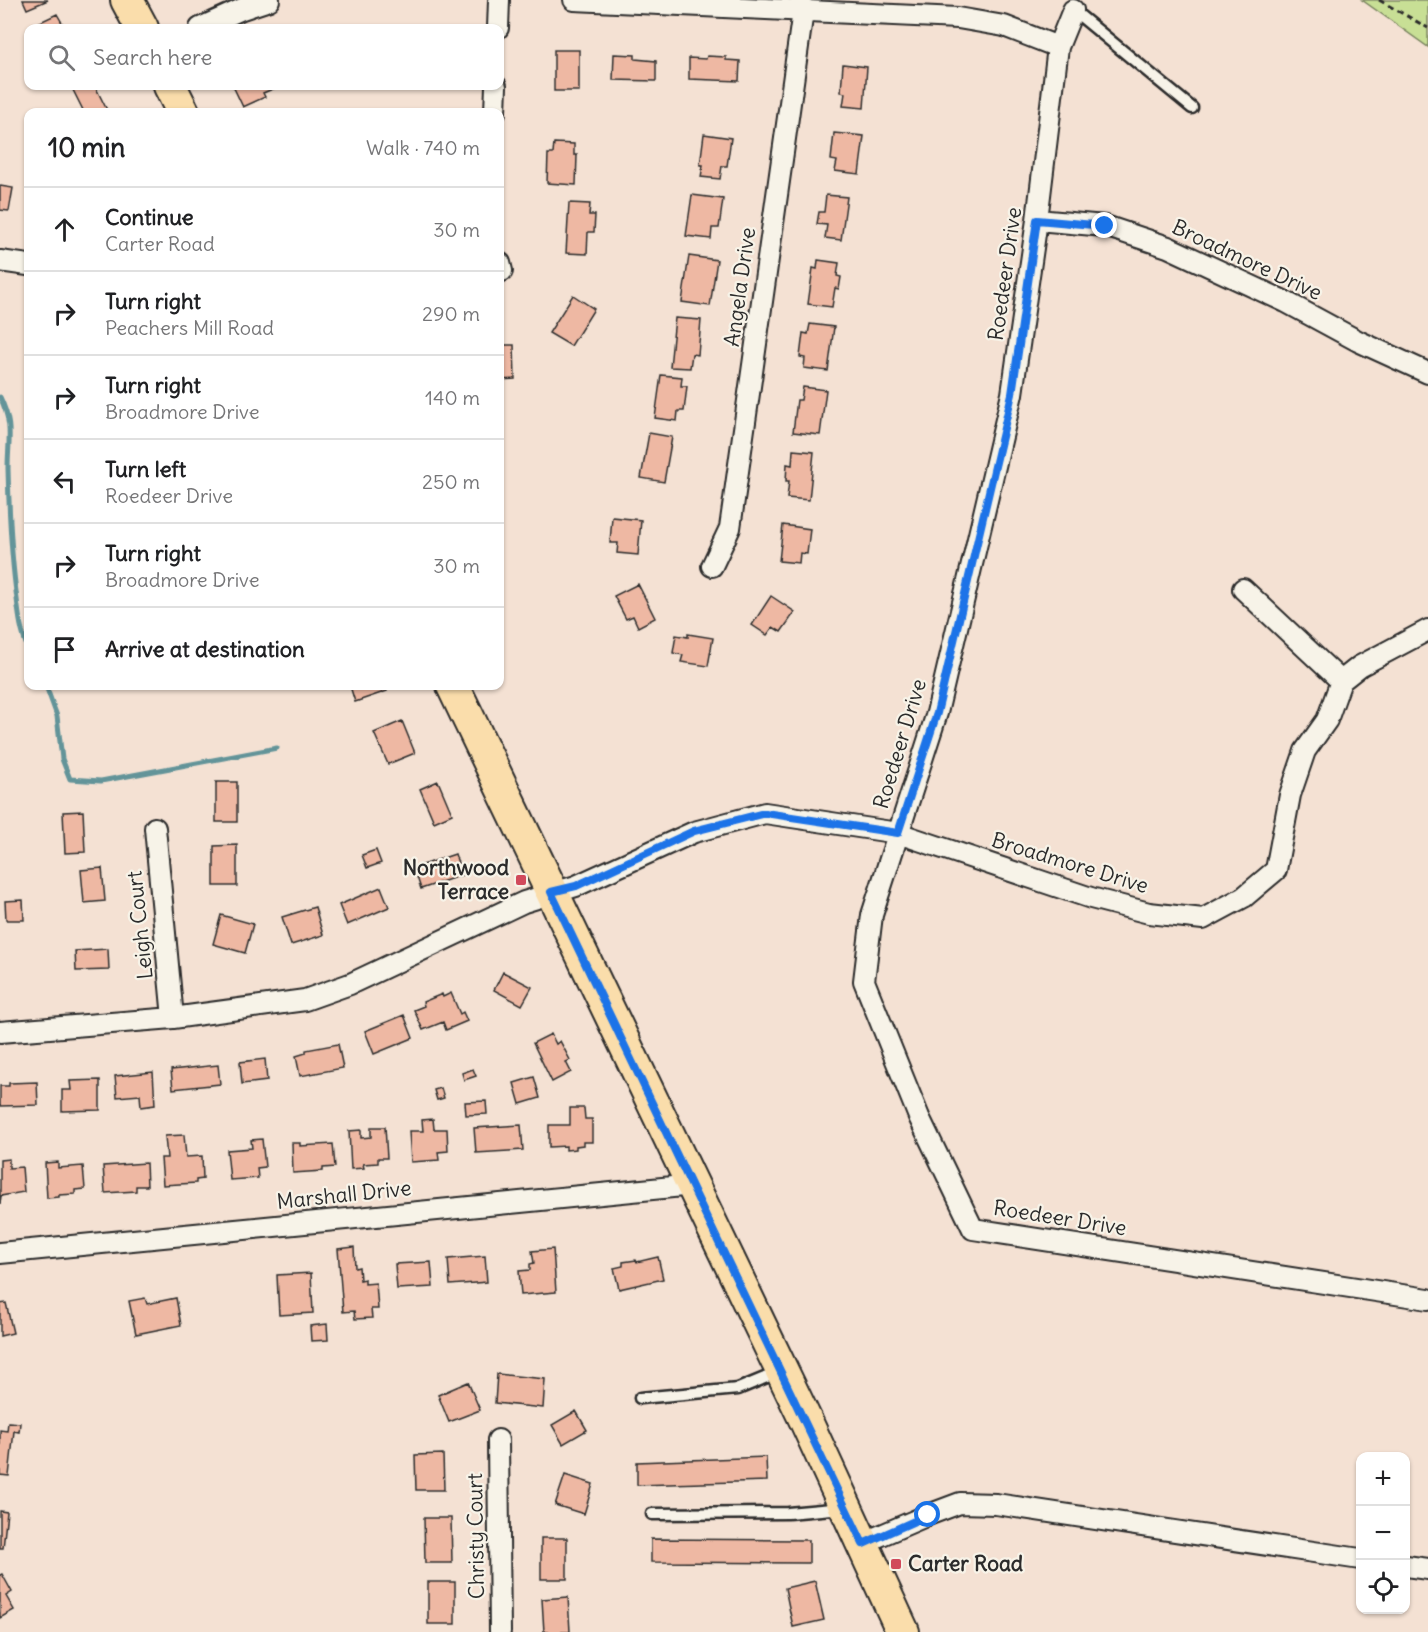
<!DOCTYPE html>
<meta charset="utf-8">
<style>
:root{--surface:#fff;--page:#f6f6f6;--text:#202124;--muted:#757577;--line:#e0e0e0}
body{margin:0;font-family:Delius,sans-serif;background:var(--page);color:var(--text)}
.controls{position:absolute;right:18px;bottom:18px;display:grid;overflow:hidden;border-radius:12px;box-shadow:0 2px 4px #0004}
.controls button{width:54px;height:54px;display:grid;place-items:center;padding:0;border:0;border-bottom:2px solid var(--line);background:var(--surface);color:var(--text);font:30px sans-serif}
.stop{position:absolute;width:18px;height:18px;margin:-14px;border:4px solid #1a73e8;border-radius:50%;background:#fff}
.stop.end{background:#1a73e8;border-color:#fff;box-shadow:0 2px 6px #0008}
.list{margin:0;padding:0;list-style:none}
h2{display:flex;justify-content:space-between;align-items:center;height:78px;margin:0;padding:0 24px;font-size:26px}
h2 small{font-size:20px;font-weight:400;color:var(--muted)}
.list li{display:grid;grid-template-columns:39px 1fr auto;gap:18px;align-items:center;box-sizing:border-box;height:84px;padding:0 24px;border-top:2px solid var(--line)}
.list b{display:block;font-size:22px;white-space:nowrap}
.list p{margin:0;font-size:20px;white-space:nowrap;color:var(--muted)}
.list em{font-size:20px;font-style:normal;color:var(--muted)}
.icon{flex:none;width:33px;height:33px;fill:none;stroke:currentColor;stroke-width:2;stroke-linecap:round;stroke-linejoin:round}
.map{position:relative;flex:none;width:1428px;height:1632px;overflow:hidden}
.search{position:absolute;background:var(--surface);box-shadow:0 2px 4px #0004;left:24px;top:24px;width:480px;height:66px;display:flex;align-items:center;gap:15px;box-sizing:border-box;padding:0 21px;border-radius:12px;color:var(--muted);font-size:22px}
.panel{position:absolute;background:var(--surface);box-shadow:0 2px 4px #0004;left:24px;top:108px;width:480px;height:582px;border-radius:12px}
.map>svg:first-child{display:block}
.green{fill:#c8df95;stroke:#7a8560;stroke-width:1.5}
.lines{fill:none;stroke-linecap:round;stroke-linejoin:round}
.stream{stroke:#639499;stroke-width:5}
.building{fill:#eeb8a3;stroke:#2b2b2b;stroke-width:1.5}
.service-casing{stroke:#2b2b2b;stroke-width:15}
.minor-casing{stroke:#2b2b2b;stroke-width:24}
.primary-casing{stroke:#2b2b2b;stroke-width:36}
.path{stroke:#2b2b2b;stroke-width:3;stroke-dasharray:6 4.5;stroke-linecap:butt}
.service{stroke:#f7f3e8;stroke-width:10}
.minor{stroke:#f7f3e8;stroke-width:20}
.primary{stroke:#faddab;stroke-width:32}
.route{stroke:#1a73e8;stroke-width:8}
.poi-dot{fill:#d1495b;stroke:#f7f3e8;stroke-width:2}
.labels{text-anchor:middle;stroke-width:4.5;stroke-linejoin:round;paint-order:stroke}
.street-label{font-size:21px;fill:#2b2b2b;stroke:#f7f3e8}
.poi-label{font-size:21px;font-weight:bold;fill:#2b2b2b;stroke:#f7f3e8;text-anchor:end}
</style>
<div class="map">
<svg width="1428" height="1632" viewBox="0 0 1428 1632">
<rect width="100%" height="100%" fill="#f4e1d3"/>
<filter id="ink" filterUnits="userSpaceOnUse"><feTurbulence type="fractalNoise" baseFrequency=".0167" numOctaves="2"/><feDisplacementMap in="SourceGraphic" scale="12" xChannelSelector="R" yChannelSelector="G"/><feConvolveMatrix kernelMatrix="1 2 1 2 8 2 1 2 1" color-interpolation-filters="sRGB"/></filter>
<g filter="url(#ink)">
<path class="green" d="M1362,0H1428V47Z"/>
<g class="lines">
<path class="stream" d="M0,397C14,426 8,439 8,469C9,513 11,556 17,599C19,616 21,633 28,648
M46,686L57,716L62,759L70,779L101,781L277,748"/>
</g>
<path class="building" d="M23,0H48L27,9Z
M57,14L65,28H41L38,23Z
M554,50H579V91H554Z
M614,54L635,55V59L656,61V81L613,80Z
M707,56L726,57V60L740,61L739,81L689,79V58L706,59Z
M843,64L867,67L864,108L843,106L845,93L841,92Z
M71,86H95L108,112H84Z
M233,86H274L275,88L263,93L265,97L243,107Z
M402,86H439V88Z
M834,133L864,136L859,174L835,171L837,161L831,160Z
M704,134L731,138L727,166H722L720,179L701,177L703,165H700Z
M554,143L574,144V155H577L576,185L547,183L548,154H553Z
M0,186L13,188L9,211L0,210Z
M692,195L723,199L719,228H712L711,239L686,236Z
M826,195L847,197L841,240L825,238L827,225L817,224L819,212H824Z
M569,203L590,204L589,215H595L594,232H588L587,254L566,253Z
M689,256L717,260L710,306L682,302Z
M818,260L839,263L837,276L841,277L839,289L835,288L832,307L808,304L813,268L817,269Z
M573,295L594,309L571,346L549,333Z
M675,318L701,320L698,355L692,354L690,368L670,367Z
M810,324L834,327L828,371L804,368L805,358L800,357L803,333L808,334Z
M500,345H514L515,379L500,380Z
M661,375L682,377L681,386H687L684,411H678L677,421L655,418Z
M803,387L826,390L820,435L793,432L797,400H801Z
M649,433L672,437L664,482L641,478Z
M793,450L814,452L809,500L787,498L789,481H786L787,464L792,465Z
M612,517L641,520L638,555L617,553L618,543H610Z
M783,525L810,529L807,554L800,553L799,563L779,561Z
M638,584L655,618L638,627L633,616L626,619L614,596Z
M771,596L795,612L781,632L773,627L767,635L752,625Z
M688,634L713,638L708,666L681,662L683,655L673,653L676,635L688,637Z
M350,686H385L387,691L355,702Z
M402,721L415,753L388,764L374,733Z
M438,781L452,814L434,822L420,789Z
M216,782H237V822H216Z
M83,811L85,852L65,853L63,812Z
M237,845V886H214V846Z
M376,850L381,863L367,868L362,855Z
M455,854L462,875L421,889L414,868Z
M102,868L105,901L84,903L81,870Z
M381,887L389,907L347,925L339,905Z
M23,900L24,920H6L5,901Z
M315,907L323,935L291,945L282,917Z
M221,915L253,924L245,953L213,944Z
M108,949L109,970L76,971L75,951Z
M503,972L532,987L522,1005L494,990Z
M451,993L460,1014L463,1012L467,1021L446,1030L443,1022L423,1030L414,1010L424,1006L423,1002L442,994L443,997Z
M404,1015L413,1038L374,1054L365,1031Z
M551,1034L556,1044L560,1041L570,1060L566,1062L571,1072L552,1082L533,1043Z
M338,1044L343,1068L300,1076L296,1056L306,1053V1050Z
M265,1059L267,1081L242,1084L240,1062Z
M218,1065L220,1084L173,1089L171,1070Z
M473,1069L476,1076L464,1080L462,1073Z
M153,1072L155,1105L141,1107L140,1095L117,1097L115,1076Z
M534,1077L540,1098L520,1104L514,1083Z
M100,1080V1110L62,1111V1090H71L70,1081Z
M37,1082L38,1105L0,1106V1086H9V1083Z
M441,1088L444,1098L437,1100L434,1090Z
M486,1101L487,1114L466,1115L465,1102Z
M570,1108H584L585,1119H592V1142H583V1145L576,1146V1149L566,1150V1146L549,1147V1125H570Z
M433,1119L434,1129H447L448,1151L438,1152L439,1160L411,1162L409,1131H423L422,1120Z
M521,1125L523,1150L476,1153L474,1128Z
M371,1127H385L387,1158H378V1163L363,1164L364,1168L351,1169L349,1131L361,1130V1138L371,1137Z
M184,1135L186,1157L202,1156L203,1179L196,1180V1183L163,1185L161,1158H167L165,1136Z
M262,1139L265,1167L257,1168L258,1178L230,1180L227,1150L252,1148L251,1140Z
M292,1143H300V1146L333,1144L335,1167L323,1168V1171L293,1173Z
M9,1159V1168L22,1167L24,1192L1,1196L0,1204V1160Z
M58,1162V1168L83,1166L85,1189L75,1190V1194L59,1195V1197L47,1198L45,1163Z
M146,1163L147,1186H136V1191L105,1193L103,1166Z
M354,1247L355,1268L359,1267L360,1280L365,1279V1284L376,1283L378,1309H371L372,1318L355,1319L354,1311L343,1312L338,1249Z
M553,1249L556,1292L521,1295L519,1271L530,1270V1264L534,1263L532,1251Z
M485,1256L487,1282L450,1285L448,1259Z
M658,1257L663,1279L619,1289L614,1268L623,1266V1262L636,1260L637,1262Z
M431,1262L433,1287L397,1289L395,1264Z
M311,1273L313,1313L279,1315L277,1275Z
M145,1298L147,1304L176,1298L181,1325L136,1334L129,1301Z
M6,1303L13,1333L0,1336V1304Z
M327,1324L328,1340L311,1341L310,1326Z
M497,1374L545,1379L543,1408L495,1403Z
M468,1382L480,1410L449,1422L438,1395Z
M576,1411L587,1430L563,1444L552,1425Z
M8,1422L20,1423L19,1432L14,1431L9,1476L0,1475V1430L7,1431Z
M443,1454L444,1490H416L415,1455Z
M766,1457L767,1481L637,1485V1462Z
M565,1475L593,1484L584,1514L555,1505Z
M0,1511L7,1512L3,1548H0Z
M424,1518H451L452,1563H425Z
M541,1538H567V1579H541Z
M651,1539L809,1540V1563L651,1562Z
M2,1574L12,1592L6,1596L14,1610L0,1618V1575Z
M815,1581L824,1620L793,1627L785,1588Z
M428,1582H455V1624H428Z
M568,1597L570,1632H544L542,1599Z"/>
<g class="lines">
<defs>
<path id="service" d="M1073,10L1192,108
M640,1398L738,1389L779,1372
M652,1514L788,1513L843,1508"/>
<path id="minor" d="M574,0L958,18L1004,26L1058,47
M1073,10L1058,47L1037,220L1012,394L937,713L872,915L864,981L919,1117L973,1229L1428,1299
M200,28L242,9L269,0
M498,28L499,0
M495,112L496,86
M1037,220L1105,226L1168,247L1286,302L1358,341L1428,373
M0,261L28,265
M500,263L502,271
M712,566L730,528L803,11
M1243,589L1341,681
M155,828L173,1018
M0,1032L173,1018L305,1000L350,984L524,902L576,886L694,832L765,813L898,833L1091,898L1149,913L1203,919L1244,897L1276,870L1290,795L1305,751L1327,720L1341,681L1360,666L1428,630
M0,1253L693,1185
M498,1440L500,1632
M863,1543L928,1515L960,1503L996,1504L1360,1559
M1406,1566L1428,1569"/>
<path id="primary" d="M127,0L142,28
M170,86L183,112
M453,686L805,1419L903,1632"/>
</defs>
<use href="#service" class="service-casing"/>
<use href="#minor" class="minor-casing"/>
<use href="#primary" class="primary-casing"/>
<path class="path" d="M1379,0L1428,28"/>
<use href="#service" class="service"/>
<use href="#minor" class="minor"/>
<use href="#primary" class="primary"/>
</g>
</g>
<g class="lines" filter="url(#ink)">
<path class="route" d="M928,1515L863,1544L551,892L576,886L694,831L765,813L898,833L937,713L1012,394L1037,220L1105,226"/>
</g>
<g class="poi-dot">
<rect x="515" y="874" width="12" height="12" rx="3"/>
<rect x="890" y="1558" width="12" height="12" rx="3"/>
</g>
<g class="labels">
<g class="street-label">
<text transform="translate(1247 260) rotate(25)" y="7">Broadmore Drive</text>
<text transform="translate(1005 274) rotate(-82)" y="7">Roedeer Drive</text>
<text transform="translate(740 287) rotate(-82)" y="7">Angela Drive</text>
<text transform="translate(900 744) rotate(-73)" y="7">Roedeer Drive</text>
<text transform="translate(1070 863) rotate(17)" y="7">Broadmore Drive</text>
<text transform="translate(140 925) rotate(-96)" y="7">Leigh Court</text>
<text transform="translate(344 1195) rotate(-6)" y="7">Marshall Drive</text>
<text transform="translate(1060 1218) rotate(9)" y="7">Roedeer Drive</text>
<text transform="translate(476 1536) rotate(-91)" y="7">Christy Court</text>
</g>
<g class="poi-label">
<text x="509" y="875">Northwood<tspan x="509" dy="24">Terrace</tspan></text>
<text x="908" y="1571" text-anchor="start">Carter Road</text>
</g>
</g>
</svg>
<div class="controls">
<button>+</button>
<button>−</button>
<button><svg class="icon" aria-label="locate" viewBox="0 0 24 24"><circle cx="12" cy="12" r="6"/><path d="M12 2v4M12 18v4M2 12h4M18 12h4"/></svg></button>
</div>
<div class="stop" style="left:928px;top:1515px"></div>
<div class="stop end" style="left:1105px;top:226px"></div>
<div class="search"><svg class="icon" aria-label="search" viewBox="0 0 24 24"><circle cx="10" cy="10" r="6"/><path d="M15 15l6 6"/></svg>Search here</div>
<section class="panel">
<h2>10 min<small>Walk · 740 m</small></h2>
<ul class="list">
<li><svg class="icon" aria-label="ahead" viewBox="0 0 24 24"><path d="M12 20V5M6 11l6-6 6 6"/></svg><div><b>Continue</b><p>Carter Road</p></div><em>30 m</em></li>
<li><svg class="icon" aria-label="right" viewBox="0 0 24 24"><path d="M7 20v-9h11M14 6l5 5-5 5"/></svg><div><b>Turn right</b><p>Peachers Mill Road</p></div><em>290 m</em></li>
<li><svg class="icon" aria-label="right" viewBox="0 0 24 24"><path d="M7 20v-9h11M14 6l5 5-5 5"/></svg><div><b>Turn right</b><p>Broadmore Drive</p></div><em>140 m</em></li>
<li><svg class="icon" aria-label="left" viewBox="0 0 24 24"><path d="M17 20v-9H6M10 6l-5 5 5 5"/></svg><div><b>Turn left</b><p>Roedeer Drive</p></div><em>250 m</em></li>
<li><svg class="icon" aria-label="right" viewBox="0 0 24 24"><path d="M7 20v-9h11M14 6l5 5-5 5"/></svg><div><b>Turn right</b><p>Broadmore Drive</p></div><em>30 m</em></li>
<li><svg class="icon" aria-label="arrive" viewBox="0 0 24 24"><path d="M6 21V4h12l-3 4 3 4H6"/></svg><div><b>Arrive at destination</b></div></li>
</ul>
</section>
</div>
